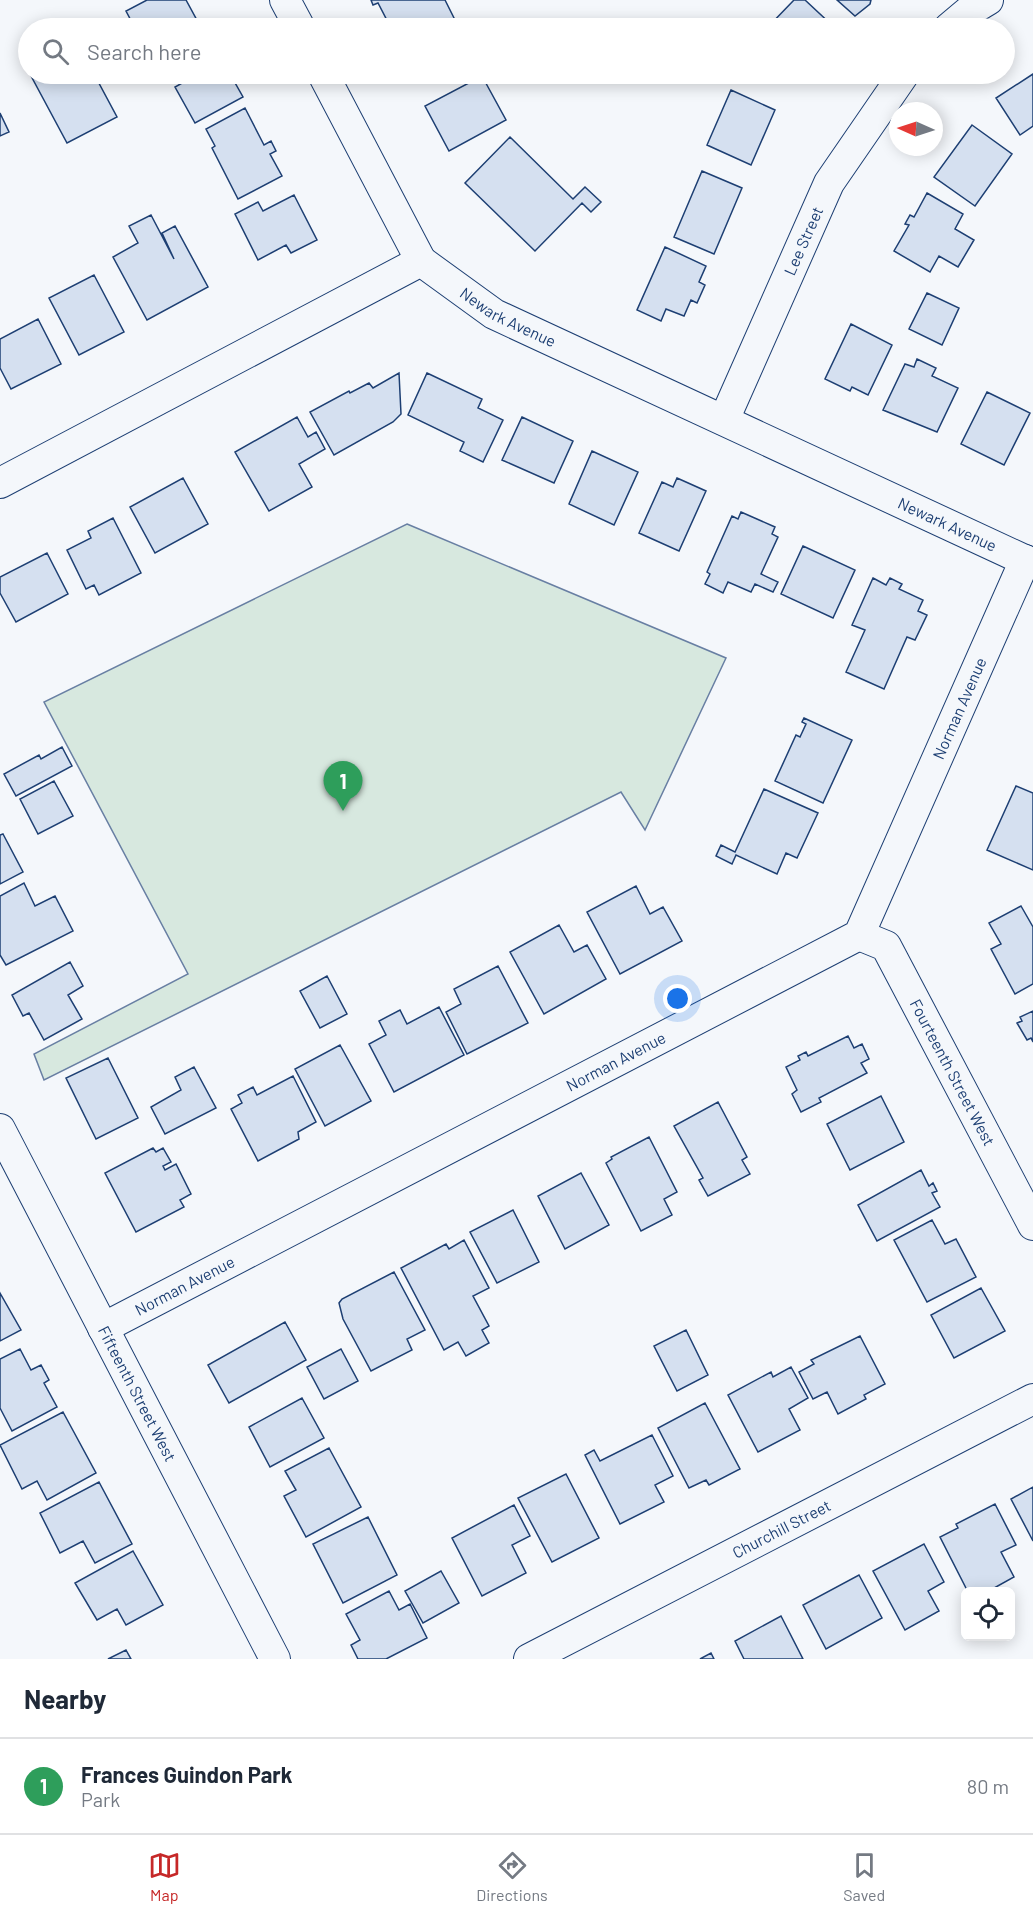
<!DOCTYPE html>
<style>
:root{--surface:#fff;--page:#f2f2f3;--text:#1f2937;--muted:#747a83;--line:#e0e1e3;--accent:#c62828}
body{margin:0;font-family:Barlow,sans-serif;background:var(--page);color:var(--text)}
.controls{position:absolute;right:18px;bottom:18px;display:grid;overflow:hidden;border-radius:9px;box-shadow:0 3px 15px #0003}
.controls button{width:54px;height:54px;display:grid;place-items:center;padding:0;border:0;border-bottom:2px solid var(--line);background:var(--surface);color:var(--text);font:30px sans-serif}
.compass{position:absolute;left:889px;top:102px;width:54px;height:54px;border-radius:50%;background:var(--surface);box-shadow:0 3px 15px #0003;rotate:273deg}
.you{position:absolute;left:678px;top:999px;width:21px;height:21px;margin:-15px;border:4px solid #fff;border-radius:50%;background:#1a73e8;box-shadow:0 0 0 9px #1a73e833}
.badge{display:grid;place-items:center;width:39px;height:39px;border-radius:50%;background:var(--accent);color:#fff;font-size:20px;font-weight:700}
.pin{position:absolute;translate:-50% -50px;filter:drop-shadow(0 2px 3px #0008)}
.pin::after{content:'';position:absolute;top:32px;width:21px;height:18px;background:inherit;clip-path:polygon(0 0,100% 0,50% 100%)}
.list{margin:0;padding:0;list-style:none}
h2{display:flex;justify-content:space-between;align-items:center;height:78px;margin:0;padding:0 24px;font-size:26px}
h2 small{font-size:20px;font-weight:400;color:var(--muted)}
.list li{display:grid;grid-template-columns:39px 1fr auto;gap:18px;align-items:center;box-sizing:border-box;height:96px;padding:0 24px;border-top:2px solid var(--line)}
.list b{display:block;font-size:22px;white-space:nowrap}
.list p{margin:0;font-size:20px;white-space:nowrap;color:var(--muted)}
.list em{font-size:20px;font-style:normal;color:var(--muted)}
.icon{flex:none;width:33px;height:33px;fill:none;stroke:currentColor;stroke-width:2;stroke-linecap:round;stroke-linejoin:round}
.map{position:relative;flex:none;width:1033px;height:1659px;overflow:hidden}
.search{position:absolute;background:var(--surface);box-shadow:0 3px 15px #0003;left:18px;right:18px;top:18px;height:66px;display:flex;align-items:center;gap:15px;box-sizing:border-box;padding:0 21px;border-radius:33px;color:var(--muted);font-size:22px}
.sheet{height:174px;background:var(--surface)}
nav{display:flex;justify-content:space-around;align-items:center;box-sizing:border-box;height:84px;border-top:2px solid var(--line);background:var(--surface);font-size:16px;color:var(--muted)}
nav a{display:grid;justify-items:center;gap:3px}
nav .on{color:var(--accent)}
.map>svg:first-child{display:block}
.green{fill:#d7e8df;stroke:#687fa3;stroke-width:1.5}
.building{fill:#d5e0f0;stroke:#1d3f73;stroke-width:1.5}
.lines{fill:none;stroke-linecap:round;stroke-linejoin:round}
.minor-casing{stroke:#1d3f73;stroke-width:32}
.minor{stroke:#f4f7fb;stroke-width:30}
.labels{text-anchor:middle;stroke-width:4.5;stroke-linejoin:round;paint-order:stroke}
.street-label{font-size:16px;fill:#1d3f73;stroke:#f4f7fb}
</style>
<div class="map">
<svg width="1033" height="1659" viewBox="0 0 1033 1659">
<rect width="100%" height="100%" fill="#f4f7fb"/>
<path class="green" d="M407,524L726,658L645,830L621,792L44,1080L34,1054L188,974L44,702Z"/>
<path class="building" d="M147,0H186L199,24L190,28H135L126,11Z
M371,0H445L459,28H391L378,3L373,5Z
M794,0H805L835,28H767Z
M837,0H871L870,4L855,16Z
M30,74H94L117,117L67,143Z
M198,74H230L243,97L195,123L175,87Z
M786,74H801L794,81Z
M1033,74V126L1020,135L996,98Z
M482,76L506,120L449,151L425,106Z
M731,90L775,110L751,165L707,145Z
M245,108L264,145L271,141L276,151L270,154L282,176L238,199L212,148L215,146L206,129Z
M0,113L9,132L0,136Z
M972,125L1012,154L975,206L934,177Z
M510,137L573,199L585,187L601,202L591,212L582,203L535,251L465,183Z
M702,171L742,188L714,254L674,237Z
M927,193L963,214L955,229L974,240L958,267L939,256L930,272L894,251L909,225L905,224L910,215L914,217Z
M294,195L317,240L291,253L286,245L258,260L235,214L258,202L263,211Z
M151,215L174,259L162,233L175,226L208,287L147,320L113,257L138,243L129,226Z
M665,247L706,266L699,282L705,285L697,303L691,300L684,316L666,309L661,321L637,310Z
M94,275L124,332L79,355L49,298Z
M927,293L959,308L942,345L909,329Z
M38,319L61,364L11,389L0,368V339Z
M851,324L892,345L868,395L852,387L850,391L825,379Z
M917,359L936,368L932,376L958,388L937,432L883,410L905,364L914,367Z
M399,373L401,414L393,422L334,455L310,412L349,391L350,393L369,383L373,388Z
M427,373L482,399L478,408L503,420L483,462L460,451L464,442L408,415Z
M987,392L1030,413L1004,465L961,444Z
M297,417L308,437L316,432L325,449L299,464L312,487L269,511L235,452Z
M522,417L573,441L554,483L502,460Z
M592,451L638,472L614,525L569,504Z
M183,478L208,524L155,553L130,507Z
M677,478L706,491L679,551L639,533L662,482L673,487Z
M741,512L775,527L772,534L778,537L761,574L778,582L773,592L755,584L751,592L728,582L723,593L705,584L710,574L707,572L732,516L738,519Z
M113,518L141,573L99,595L94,585L86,589L67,550L91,538L88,531Z
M803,546L855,570L833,618L781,594Z
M47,553L68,594L16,622L0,593V577Z
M873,578L886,585L890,578L902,584L899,589L923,600L918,611L927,615L915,640L907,637L884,689L846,672L865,630L852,625Z
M804,718L852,740L823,803L775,781L796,735L800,737L806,724L802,722Z
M62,747L72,766L16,796L4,774L39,755L41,759Z
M54,781L73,816L38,834L20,799Z
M1016,786L1033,793V870L987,850Z
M764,789L818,813L797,858L786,853L777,874L736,855L732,864L716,856L721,845L735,852Z
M3,834L23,872L0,884V835Z
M24,883L35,906L55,896L73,931L6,965L0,955V896Z
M636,886L650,914L663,907L682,941L620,974L587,912Z
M1021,906L1033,927V984L1015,994L991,949L1001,944L989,923Z
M559,925L574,952L587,945L606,979L544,1014L510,952Z
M70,962L83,986L68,995L82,1019L44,1040L29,1013L23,1016L12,995Z
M498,966L528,1023L467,1054L446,1012L461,1004L454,989Z
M327,976L347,1014L320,1028L300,991Z
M439,1007L464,1055L394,1092L369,1044L386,1035L379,1021L400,1010L407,1024Z
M1033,1011V1042L1031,1038L1027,1040L1017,1023L1022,1021L1020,1017Z
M848,1036L854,1048L862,1044L869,1059L861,1063L867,1073L819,1098L821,1102L801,1112L792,1094L797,1090L786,1067L800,1060L798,1056L806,1052L808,1056Z
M340,1045L371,1101L325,1126L295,1069Z
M108,1058L138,1118L96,1139L66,1078Z
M194,1067L216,1108L165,1134L151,1107L181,1090L175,1077Z
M293,1076L316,1122L298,1132L299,1139L258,1161L231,1109L242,1103L238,1095L253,1087L257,1095Z
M881,1096L904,1142L850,1170L827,1124Z
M718,1102L747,1157L742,1160L750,1174L708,1196L699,1180L703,1178L674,1126Z
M649,1137L677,1192L664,1199L672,1215L641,1231L606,1163L612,1159L611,1157Z
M153,1148L156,1152L163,1148L171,1162L163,1166L165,1170L176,1164L191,1194L180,1200L184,1207L136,1232L105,1173Z
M921,1170L929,1186L933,1183L937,1191L932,1193L940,1207L877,1241L858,1205Z
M581,1173L609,1225L565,1249L538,1196Z
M513,1210L539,1262L497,1283L470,1232Z
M932,1220L945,1244L956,1239L976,1277L927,1302L894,1240Z
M464,1240L489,1288L473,1296L489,1326L482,1330L489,1343L466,1356L458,1342L444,1350L401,1268L446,1244L449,1249Z
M394,1272L425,1330L407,1339L412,1350L371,1371L343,1319L339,1303L342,1299Z
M981,1288L1005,1331L954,1358L931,1315Z
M0,1293L21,1330L0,1341Z
M285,1322L306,1360L229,1403L208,1365Z
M686,1330L708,1375L677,1391L654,1346Z
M860,1336L885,1384L864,1395L866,1399L838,1414L827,1392L813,1399L799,1372L814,1364L811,1360Z
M20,1349L31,1370L41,1365L49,1380L44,1383L57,1407L12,1431L0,1408V1359Z
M341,1349L358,1381L324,1399L307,1367Z
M791,1367L808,1398L789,1409L800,1430L758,1452L728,1395L771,1372L773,1377Z
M302,1398L324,1438L270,1467L249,1427Z
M705,1403L740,1469L709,1485L706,1480L689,1488L658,1428Z
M63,1412L96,1473L47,1500L37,1481L22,1489L0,1445Z
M652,1435L673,1476L655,1485L664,1502L620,1524L585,1455L594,1450L600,1461Z
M329,1448L361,1507L306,1537L284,1496L296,1490L285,1471Z
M566,1474L599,1538L552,1562L518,1498Z
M99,1482L132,1544L95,1563L83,1541L60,1553L40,1513Z
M1033,1487V1541L1011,1499Z
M995,1504L1016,1545L1001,1552L1014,1577L987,1592H968L940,1537L958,1528L956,1524Z
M514,1505L530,1536L512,1545L526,1573L482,1596L452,1538Z
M368,1517L397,1575L343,1603L313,1544Z
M924,1544L944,1582L928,1591L939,1611L905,1630L873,1571Z
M133,1551L163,1605L126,1625L117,1609L97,1620L75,1583Z
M441,1571L459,1603L423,1623L405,1591Z
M859,1575L882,1618L826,1649L803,1605Z
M389,1591L399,1610L410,1604L427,1638L386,1659H358L351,1645L360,1640L346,1614Z
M781,1616L803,1659H744L735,1641Z
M126,1650L131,1659H108Z
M711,1653L714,1659H700Z"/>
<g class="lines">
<defs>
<g id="minor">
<path d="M285,0L300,28"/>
<path d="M949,28L968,12L988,0"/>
<path d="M323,74L421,261"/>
<path id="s1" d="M724,420L829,183L904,74"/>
<path id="s2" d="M0,483L421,261L494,314L1033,564"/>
<path id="s3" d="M859,935L886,946L1033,1225"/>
<path id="s4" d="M0,1129L275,1659"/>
<path id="s5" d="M103,1328L859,935L1025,560"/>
<path id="s6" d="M529,1659L1033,1399"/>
</g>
</defs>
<use href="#minor" class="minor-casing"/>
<use href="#minor" class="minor"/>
</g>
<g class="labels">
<g class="street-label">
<text dy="6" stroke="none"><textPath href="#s1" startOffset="196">Lee Street</textPath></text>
<text dy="6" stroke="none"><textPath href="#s2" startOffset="580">Newark Avenue</textPath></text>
<text dy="6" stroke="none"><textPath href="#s2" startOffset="1066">Newark Avenue</textPath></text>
<text dy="6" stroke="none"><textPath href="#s5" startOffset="1100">Norman Avenue</textPath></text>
<text dy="6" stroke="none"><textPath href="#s5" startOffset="578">Norman Avenue</textPath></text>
<text dy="6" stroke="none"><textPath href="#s3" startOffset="172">Fourteenth Street West</textPath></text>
<text dy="6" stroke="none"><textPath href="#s5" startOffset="92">Norman Avenue</textPath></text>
<text dy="6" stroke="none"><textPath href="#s4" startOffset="298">Fifteenth Street West</textPath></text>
<text dy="6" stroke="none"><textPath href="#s6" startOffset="284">Churchill Street</textPath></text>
</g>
</g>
</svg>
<div class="controls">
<button><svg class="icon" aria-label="locate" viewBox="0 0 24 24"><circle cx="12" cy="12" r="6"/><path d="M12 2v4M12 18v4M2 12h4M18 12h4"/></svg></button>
</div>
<svg class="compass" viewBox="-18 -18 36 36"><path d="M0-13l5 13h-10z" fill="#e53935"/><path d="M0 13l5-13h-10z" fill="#747a83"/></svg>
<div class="you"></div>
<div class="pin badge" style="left:343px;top:811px;background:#2e9e5b">1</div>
<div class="search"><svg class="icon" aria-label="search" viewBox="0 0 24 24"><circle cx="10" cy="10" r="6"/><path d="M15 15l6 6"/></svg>Search here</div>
</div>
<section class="sheet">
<h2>Nearby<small></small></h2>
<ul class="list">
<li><span class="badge" style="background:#2e9e5b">1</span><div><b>Frances Guindon Park</b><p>Park</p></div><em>80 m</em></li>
</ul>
</section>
<nav>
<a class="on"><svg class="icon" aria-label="map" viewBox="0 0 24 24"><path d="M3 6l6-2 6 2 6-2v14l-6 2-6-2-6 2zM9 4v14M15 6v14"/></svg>Map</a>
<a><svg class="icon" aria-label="directions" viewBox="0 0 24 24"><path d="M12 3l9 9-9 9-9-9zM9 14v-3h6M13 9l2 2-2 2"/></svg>Directions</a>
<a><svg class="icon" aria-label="saved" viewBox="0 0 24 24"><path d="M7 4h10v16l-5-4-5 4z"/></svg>Saved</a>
</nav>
